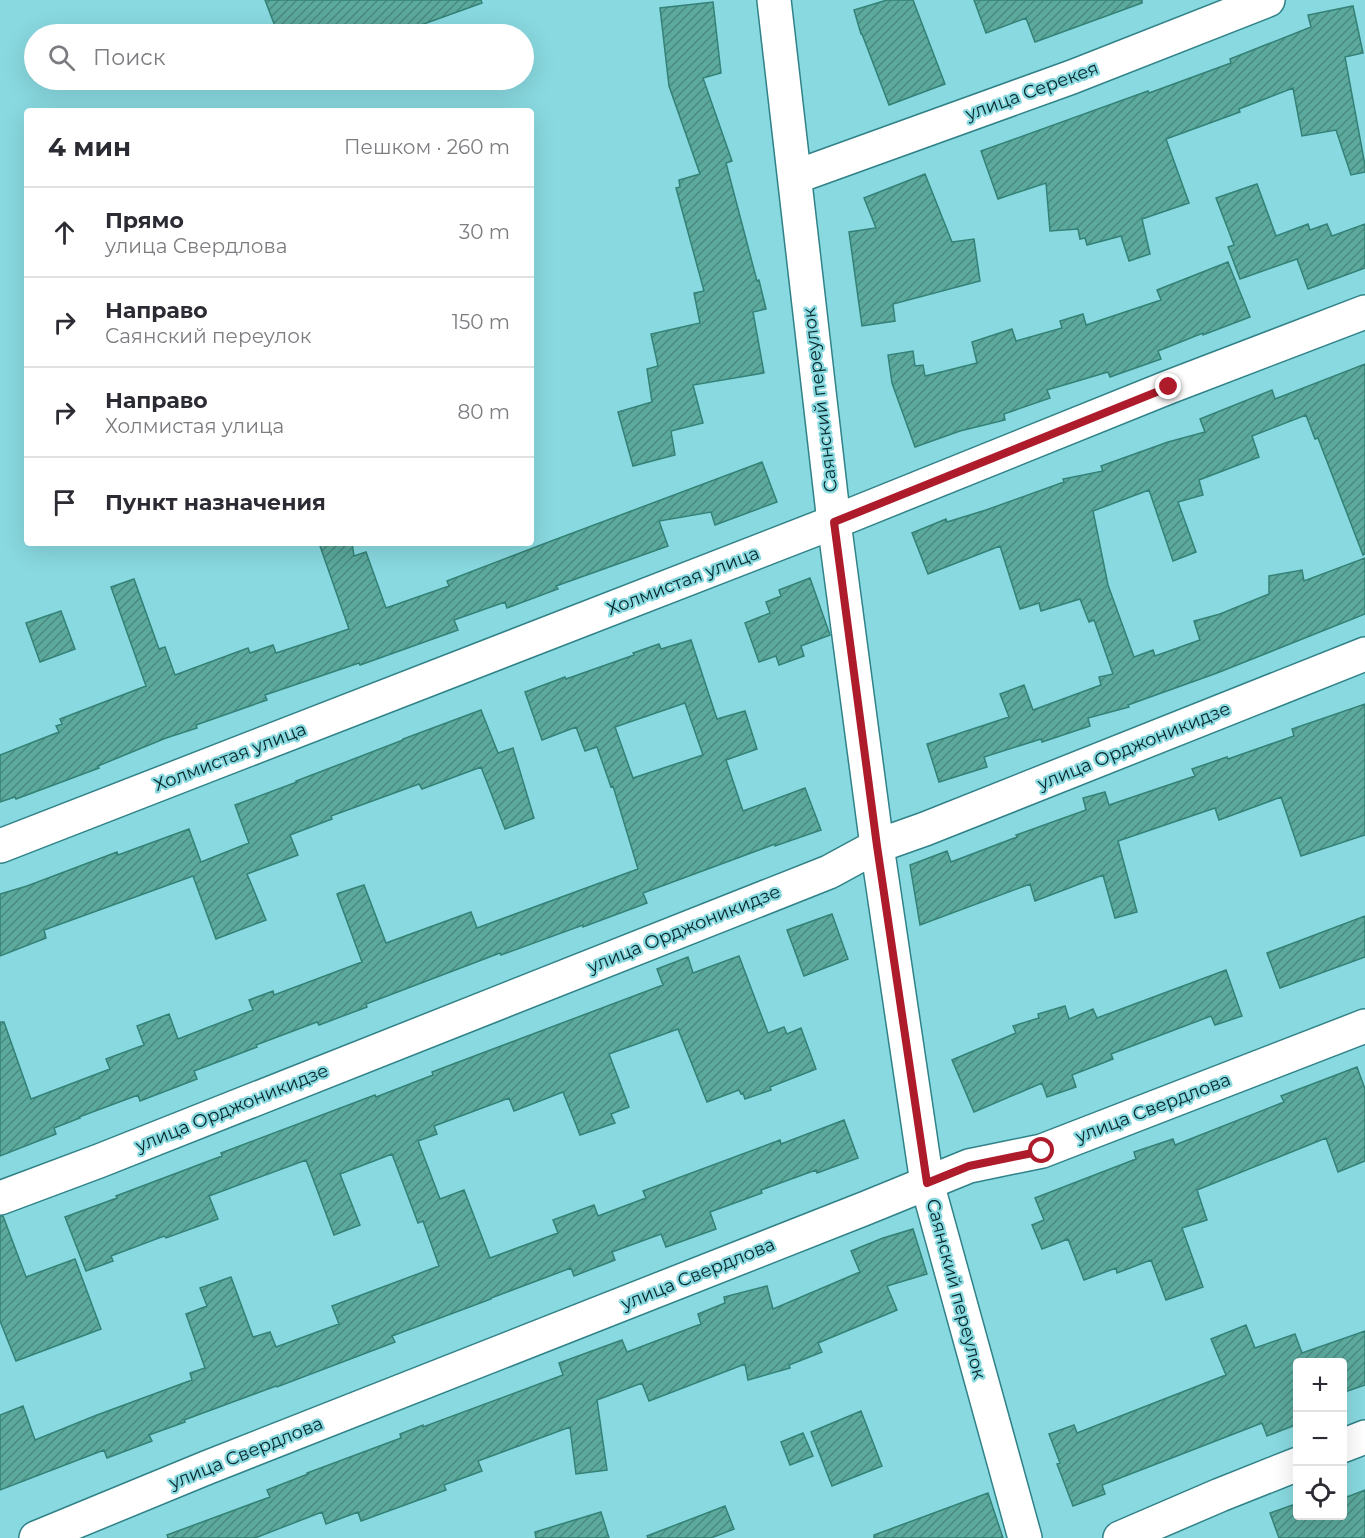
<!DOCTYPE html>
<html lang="ru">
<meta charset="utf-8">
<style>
:root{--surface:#fff;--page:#f2f2f3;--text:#2b2b33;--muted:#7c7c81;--line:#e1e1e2}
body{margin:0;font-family:Montserrat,sans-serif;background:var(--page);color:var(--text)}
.controls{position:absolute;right:18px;bottom:18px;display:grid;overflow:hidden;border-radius:6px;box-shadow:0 6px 24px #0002}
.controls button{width:54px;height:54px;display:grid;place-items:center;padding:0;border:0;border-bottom:2px solid var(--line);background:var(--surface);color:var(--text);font:30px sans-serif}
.stop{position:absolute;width:18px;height:18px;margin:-14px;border:4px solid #ae1b2b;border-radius:50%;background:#fff}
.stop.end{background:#ae1b2b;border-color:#fff;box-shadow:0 2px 6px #0008}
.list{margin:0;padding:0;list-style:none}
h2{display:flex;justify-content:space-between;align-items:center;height:78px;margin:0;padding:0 24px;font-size:26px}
h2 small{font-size:20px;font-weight:400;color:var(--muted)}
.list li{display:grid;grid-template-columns:39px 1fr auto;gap:18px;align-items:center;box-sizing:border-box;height:90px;padding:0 24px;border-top:2px solid var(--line)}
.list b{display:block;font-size:22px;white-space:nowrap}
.list p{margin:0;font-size:20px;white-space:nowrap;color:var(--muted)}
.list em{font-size:20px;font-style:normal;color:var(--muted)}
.icon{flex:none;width:33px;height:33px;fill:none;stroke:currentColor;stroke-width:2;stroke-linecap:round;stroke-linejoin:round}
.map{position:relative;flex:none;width:1365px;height:1538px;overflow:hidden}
.search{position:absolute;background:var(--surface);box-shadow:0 6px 24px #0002;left:24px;top:24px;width:510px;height:66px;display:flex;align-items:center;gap:15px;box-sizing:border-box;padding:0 21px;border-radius:33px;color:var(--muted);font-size:22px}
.panel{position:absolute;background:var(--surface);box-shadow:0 6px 24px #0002;left:24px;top:108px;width:510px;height:438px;border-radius:6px}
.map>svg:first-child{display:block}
.building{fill:url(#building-hatch);stroke:#348277;stroke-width:1.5;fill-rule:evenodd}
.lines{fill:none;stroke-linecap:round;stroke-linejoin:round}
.street-casing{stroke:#308288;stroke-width:36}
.secondary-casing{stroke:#308288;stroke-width:36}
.street{stroke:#fff;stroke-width:33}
.secondary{stroke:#fff;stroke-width:33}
.route{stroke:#ae1b2b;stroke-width:8}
.labels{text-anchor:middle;stroke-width:4.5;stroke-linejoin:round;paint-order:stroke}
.street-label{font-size:18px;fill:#05292b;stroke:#89d9e0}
</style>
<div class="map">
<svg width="1365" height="1538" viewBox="0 0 1365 1538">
<defs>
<pattern id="building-hatch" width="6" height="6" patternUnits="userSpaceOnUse" patternTransform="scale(1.5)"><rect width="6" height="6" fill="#5ca99d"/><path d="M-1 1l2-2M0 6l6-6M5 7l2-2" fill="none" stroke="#4a8a80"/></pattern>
</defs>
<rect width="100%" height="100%" fill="#89d9e0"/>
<path class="building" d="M265,0H481L482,3L396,34H278Z
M887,0H913L945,84L889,105L862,34H861L854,10Z
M974,0H1142V3L1035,42L1026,18L986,33Z
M713,2L721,73L703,78L732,161L726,163L757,281L759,280L766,309L753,312L764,373L693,385L703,423L671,431L675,455L633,466L618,412L652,402L647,369L658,366L651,334L700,323L694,293L704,291L676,188L680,187L679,180L700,174L669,86L660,8Z
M1353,6L1363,53L1345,57L1365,165V172L1351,175L1336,130L1302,136L1293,88L1239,109L1240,112L1166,139L1189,203L1142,219L1150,254L1129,261L1121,236L1087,245L1085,238L1080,239L1078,229L1050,231L1046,183L998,199L981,151L1148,91L1149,93L1231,63L1230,59L1311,27L1308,15Z
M925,174L952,242L974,239L980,281L893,304L895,321L862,326L849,232L876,228L864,198Z
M1257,184L1276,236L1308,224L1310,230L1327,224L1332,236L1365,224V268L1308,289L1297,259L1240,279L1228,247L1234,245L1216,198Z
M1228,262L1250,317L1203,335V333L1158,351L1161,359L1110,377L1108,372L1047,390L1050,398L1004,414L1005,420L960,431L915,447L892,383L888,355L913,351L915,366L923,365L925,376L977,363L972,342L1012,329L1016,341L1062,328L1060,321L1083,314L1086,325L1161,300L1157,290Z
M1365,364V554L1363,555L1318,438L1315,439L1306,415L1252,436L1259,457L1199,480L1203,495L1178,502L1196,552L1173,561L1149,490L1093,511L1108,585L1134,657L1153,650L1155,656L1200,640L1194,621L1220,614L1269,594V576L1302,570L1304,581L1365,558V614L1217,673L1128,705L1129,707L1088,718L1090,726L1042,742L1041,739L984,757L987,767L939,782L927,744L1009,717L1000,694L1024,685L1033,710L1101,685L1099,677L1113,674L1094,620L1089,622L1080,599L1041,611L1039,603L1020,609L1000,546L928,574L912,533L946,519L947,522L986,510L1064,482L1063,479L1103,471L1101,466L1168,442L1205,432L1200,419L1272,390L1275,399Z
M762,462L777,502L715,525L711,512L659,521L668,546L556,586L558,589L507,608L505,602L454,620L458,630L360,665L359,663L265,695L267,700L196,725L197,728L166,738L98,766L99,768L16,799L15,797L0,802V755L59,732L56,726L62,724L60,719L146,686L111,587L134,579L159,649L165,647L175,675L248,648L250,653L273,645L276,653L349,629L319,543H352L354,556L366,552L386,608L449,586L447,581L546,543Z
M810,578L830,635L801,646L804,656L779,665L776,656L759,662L745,623L770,613L766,602L781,596L779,590Z
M61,611L75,649L40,662L26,623Z
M691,640L717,719L745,711L757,749L726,760L743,811L805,788L821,830L775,846V844L643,893L647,903L583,927V925L501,955L500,953L366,1004L367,1007L319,1025L317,1022L256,1045L257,1047L194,1071L197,1079L140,1101L138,1095L79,1117L80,1118L54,1128L56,1134L0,1156V1022H4L31,1099L110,1069L106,1059L144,1045L137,1026L169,1014L178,1039L253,1010L249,1000L273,991L274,995L362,962L337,894L339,893L364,885L386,943L471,912L477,928L638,869L613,786L611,787L597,747L585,751L576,727L542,740L525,692L565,677L566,679L634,655L633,653L659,644L661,649ZM685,703L703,755L633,778L615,727Z
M1365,704V835L1301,856L1281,797L1219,820L1215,808L1118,841L1137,912L1115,918L1103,875L1035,901L1030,884L920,925L910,865L947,851L951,862L1017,837L1016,835L1086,810L1083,798L1105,792L1109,805L1195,776L1192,769L1227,757L1228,759L1294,736L1292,729Z
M481,710L498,753L513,748L534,818L505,829L481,767L422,789L419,784L331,816L332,819L290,835L298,855L247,874L266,920L216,939L193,876L44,930L46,938L0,956V894L27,886L117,852L118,855L189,829L201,862L249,843L235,805L297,782L296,781L338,765L403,740V739Z
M832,914L848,959L804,976L787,930Z
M1365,916V957L1280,988L1267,953Z
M739,956L768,1033L784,1027L787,1034L801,1028L816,1069L770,1087L771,1090L745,1099L743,1093L741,1094L739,1090L707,1102L678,1029L609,1054L629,1107L611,1114L615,1123L580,1135L563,1092L514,1111L509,1098L434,1126L437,1134L418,1141L440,1199L464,1190L490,1258L558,1233L553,1220L594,1205L598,1216L646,1198L643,1191L780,1140L781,1144L844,1120L858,1158L817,1173L816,1170L761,1190L762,1193L710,1212L716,1229L666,1247L661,1234L612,1252L615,1260L574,1276L571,1268L491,1298V1299L392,1336L395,1342L277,1387L276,1386L184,1420L185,1422L149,1435L152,1441L107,1458L104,1450L0,1490V1415L23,1406L35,1440L97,1415L192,1380L190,1373L205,1368L186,1314L207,1306L200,1288L231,1277L253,1337L270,1332L276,1347L339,1324L332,1306L439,1266L423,1221L418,1223L392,1154L340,1174L360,1225L334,1235L306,1160L209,1196L218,1219L166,1238L164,1236L111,1256L113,1261L86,1271L65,1217L117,1198L116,1196L222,1156L221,1153L375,1095L376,1097L433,1075L432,1072L663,985L657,969L688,957L693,973Z
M1226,970L1242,1016L1215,1025L1211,1016L1111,1054L1113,1059L1072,1075L1076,1087L1047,1097L1042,1083L974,1112L952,1060L1016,1033L1013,1026L1039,1018L1038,1014L1065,1006L1069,1019L1093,1009L1097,1018Z
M1357,1067L1365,1089V1161L1338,1172L1326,1138L1197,1190L1207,1220L1182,1228L1203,1287L1166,1300L1151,1260L1117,1273L1116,1268L1084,1280L1068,1239L1042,1249L1032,1225L1044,1220L1035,1198L1136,1159L1134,1152L1173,1139L1175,1145L1284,1102L1281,1096Z
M0,1216H3L26,1277L75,1259L101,1329L16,1361L0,1321Z
M913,1229L927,1274L887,1286L897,1310L818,1343L822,1352L789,1365L790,1368L748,1380L745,1364L649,1401L642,1383L597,1400L607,1470L576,1474L570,1427L478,1461L482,1471L444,1485L446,1490L361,1521L358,1512L326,1524L322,1512L255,1538H168L167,1535L270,1497L267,1490L308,1474L307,1473L401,1438L400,1434L423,1425V1427L563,1375L559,1363L622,1340L627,1352L701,1324L698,1314L725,1303L724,1297L767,1286L773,1309L860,1272L851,1251L883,1238Z
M1246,1325L1255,1348L1295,1334L1302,1353L1365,1331V1385L1342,1393V1362H1298V1424L1267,1436L1262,1423L1102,1485L1105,1494L1073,1506L1057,1464L1060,1463L1049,1434L1074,1425L1077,1433L1226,1375L1211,1339Z
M861,1411L882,1466L832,1486L811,1432Z
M803,1433L813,1456L790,1465L781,1442Z
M1343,1485L1347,1497L1365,1490V1538H1279L1270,1513L1298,1503V1515H1342Z
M988,1493L1003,1538H874V1535Z
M725,1506L734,1529L711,1538H648L647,1536Z
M601,1512L609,1538H536L535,1532Z"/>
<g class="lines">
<defs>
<path id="street" d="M774,0L834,522L877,846L927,1183L1025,1538
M795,177L1072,77L1268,0
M0,1198L99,1161L829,872L877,846L925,829L1365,654
M1342,1446L1365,1437
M36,1538L206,1468L866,1208L969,1166L1042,1151L1365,1026
M1120,1538L1220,1495L1298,1464"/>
<path id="secondary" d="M0,846L834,522L1169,387L1365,312"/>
</defs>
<use href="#street" class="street-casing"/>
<use href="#secondary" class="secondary-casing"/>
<use href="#street" class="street"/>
<use href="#secondary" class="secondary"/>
</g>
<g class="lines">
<path class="route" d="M1042,1151L969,1166L927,1183L877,846L834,522L1169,387"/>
</g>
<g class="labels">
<g class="street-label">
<text transform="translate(1032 91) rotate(-20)" y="6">улица Серекея</text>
<text transform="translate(820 400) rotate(-97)" y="6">Саянский переулок</text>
<text transform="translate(683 581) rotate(-21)" y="6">Холмистая улица</text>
<text transform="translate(1134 746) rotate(-22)" y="6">улица Орджоникидзе</text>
<text transform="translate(230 757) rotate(-21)" y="6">Холмистая улица</text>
<text transform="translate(684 929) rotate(-22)" y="6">улица Орджоникидзе</text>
<text transform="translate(232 1108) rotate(-22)" y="6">улица Орджоникидзе</text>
<text transform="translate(1153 1108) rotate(-21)" y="6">улица Свердлова</text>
<text transform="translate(698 1274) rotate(-22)" y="6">улица Свердлова</text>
<text transform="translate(956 1289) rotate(75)" y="6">Саянский переулок</text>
<text transform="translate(246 1453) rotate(-22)" y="6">улица Свердлова</text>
</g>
</g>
</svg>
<div class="controls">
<button>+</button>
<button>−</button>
<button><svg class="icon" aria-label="locate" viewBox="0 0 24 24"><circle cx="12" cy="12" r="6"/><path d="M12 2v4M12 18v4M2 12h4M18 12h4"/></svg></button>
</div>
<div class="stop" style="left:1042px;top:1151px"></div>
<div class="stop end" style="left:1169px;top:387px"></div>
<div class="search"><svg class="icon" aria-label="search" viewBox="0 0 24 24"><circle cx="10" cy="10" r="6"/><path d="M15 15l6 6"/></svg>Поиск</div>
<section class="panel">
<h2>4 мин<small>Пешком · 260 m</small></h2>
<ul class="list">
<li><svg class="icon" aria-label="ahead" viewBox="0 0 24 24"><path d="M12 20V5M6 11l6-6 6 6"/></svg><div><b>Прямо</b><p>улица Свердлова</p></div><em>30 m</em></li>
<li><svg class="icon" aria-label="right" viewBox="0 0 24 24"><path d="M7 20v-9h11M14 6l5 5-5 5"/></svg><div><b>Направо</b><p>Саянский переулок</p></div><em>150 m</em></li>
<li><svg class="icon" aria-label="right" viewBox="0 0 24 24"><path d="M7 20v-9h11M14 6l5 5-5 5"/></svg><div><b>Направо</b><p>Холмистая улица</p></div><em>80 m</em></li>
<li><svg class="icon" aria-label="arrive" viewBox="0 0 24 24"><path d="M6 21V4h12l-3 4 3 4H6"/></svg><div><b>Пункт назначения</b></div></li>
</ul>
</section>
</div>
